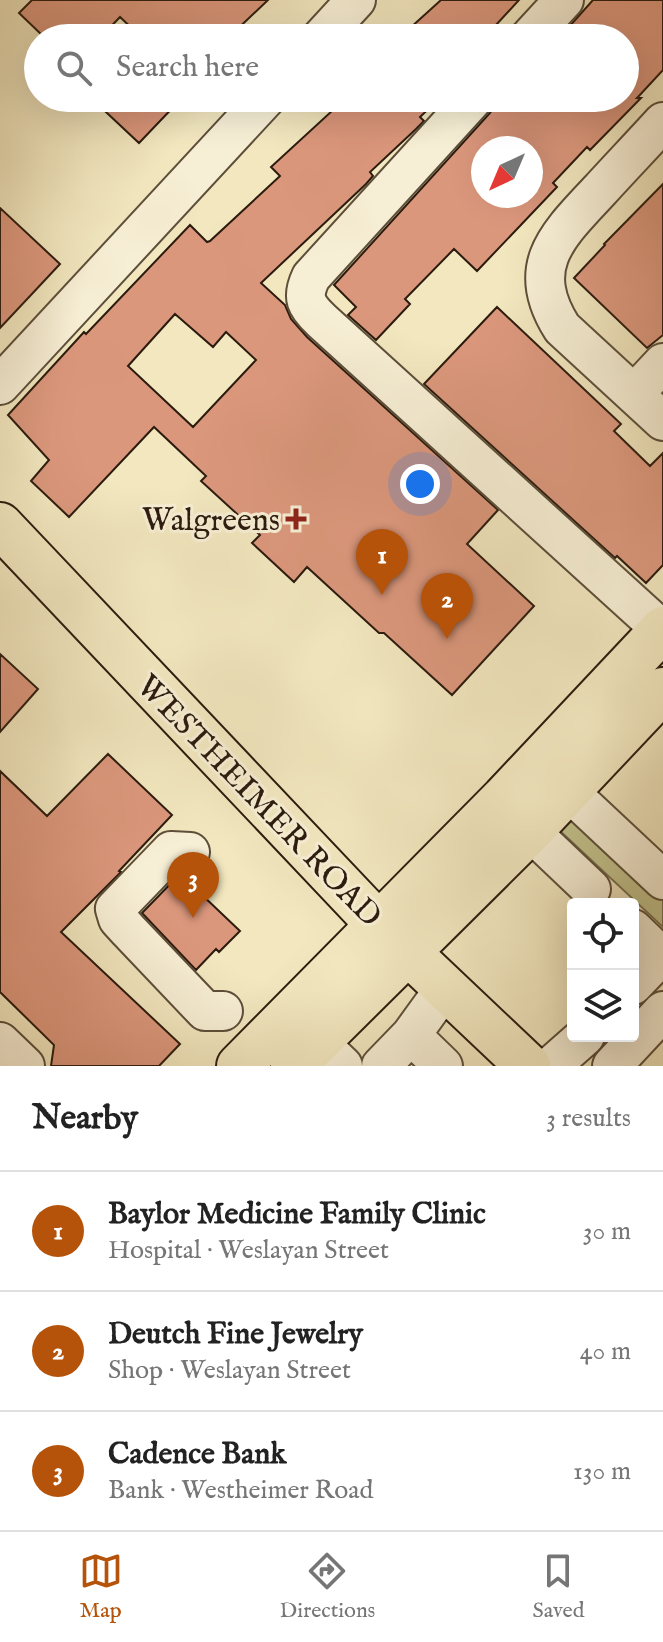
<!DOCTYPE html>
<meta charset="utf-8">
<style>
:root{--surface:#fff;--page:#f2f2f2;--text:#222;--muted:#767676;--line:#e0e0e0;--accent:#b45309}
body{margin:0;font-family:"IM FELL English",serif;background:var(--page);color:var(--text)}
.controls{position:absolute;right:24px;bottom:24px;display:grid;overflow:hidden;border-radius:8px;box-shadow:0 8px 32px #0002}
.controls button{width:72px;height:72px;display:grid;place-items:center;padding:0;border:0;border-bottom:2px solid var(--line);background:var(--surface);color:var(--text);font:40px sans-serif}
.compass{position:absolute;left:471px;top:136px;width:72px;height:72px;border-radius:50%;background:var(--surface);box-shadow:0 8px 32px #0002;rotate:224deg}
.you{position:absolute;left:420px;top:484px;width:28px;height:28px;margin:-20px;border:6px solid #fff;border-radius:50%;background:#1a73e8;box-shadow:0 0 0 12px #1a73e833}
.badge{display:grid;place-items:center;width:52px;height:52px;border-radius:50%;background:var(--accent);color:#fff;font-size:26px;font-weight:700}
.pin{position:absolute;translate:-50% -66px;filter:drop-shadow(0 2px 4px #0008)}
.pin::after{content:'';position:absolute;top:42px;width:28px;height:24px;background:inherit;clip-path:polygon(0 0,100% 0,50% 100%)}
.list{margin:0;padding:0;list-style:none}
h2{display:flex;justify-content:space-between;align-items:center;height:104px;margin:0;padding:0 32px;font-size:34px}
h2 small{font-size:26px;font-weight:400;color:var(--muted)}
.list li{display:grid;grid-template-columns:52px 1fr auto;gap:24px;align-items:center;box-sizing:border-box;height:120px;padding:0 32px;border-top:2px solid var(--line)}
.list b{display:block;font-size:30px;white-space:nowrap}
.list p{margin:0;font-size:26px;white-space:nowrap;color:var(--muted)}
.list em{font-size:26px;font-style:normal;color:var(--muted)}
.icon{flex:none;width:44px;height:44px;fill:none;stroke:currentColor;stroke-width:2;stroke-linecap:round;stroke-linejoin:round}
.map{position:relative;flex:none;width:663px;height:1066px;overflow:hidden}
.search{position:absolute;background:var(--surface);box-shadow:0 8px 32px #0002;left:24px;right:24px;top:24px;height:88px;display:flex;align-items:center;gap:20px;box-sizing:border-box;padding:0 28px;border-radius:44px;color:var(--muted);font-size:30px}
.sheet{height:464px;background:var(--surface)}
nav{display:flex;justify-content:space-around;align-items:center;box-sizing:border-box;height:112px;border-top:2px solid var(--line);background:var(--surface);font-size:22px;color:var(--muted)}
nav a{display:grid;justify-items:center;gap:4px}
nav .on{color:var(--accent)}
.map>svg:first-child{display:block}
.green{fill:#c2c38d;stroke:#766f4e;stroke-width:2}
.building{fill:#db977c;stroke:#2b1b0e;stroke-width:2;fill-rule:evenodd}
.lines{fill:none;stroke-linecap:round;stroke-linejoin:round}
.minor-casing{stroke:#5d4e3a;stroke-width:42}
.major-casing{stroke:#2b1b0e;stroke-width:48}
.minor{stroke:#f7efd5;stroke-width:38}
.major{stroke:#f2e7bf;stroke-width:44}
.poi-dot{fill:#8f2418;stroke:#f7efd5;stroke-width:3}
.labels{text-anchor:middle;stroke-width:6;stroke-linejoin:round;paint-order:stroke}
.poi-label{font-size:32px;fill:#2b1b0e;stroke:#f7efd5;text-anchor:end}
.street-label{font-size:32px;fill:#2b1b0e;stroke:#f7efd5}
</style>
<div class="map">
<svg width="663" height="1066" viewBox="0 0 663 1066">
<rect width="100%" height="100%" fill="#f2e7bf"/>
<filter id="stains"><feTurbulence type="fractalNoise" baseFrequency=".0025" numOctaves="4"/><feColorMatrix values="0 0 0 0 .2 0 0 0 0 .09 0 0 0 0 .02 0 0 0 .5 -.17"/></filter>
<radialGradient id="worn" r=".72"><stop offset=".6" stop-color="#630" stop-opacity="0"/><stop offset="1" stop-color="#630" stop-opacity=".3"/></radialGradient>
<path class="green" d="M573,817L663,896V927L559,830Z"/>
<path class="building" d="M32,0H268L228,38H142L120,17L100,38H45L19,13Z
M441,0H519L484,38H399Z
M593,0H663V70L637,98H641L590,150L587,147L553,183L557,187L477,271L454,249L405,299L410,304L376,340L348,315L356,307L334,285L490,113L500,98H625V38H559ZM483,148H531V196H483Z
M91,98H182L139,143Z
M339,98H440L420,117L424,121L416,129L370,172L373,176L366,184L261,283L285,305L291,319L307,337L498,510L467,544L534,606L452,695L384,633H379L307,567L294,582L252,543L260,535L201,481L206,476L154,427L69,517L31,481L49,460L8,415L84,332L86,334L190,225L207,242L210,241L280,176L271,167L332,111L329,107ZM175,314L213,347L226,332L256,360L193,427L128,366Z
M663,184V335L647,348L574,278L605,245L604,244Z
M0,208L60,264L0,328Z
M497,307L621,424L614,431L650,466L663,453V565L646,583L617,556L615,558L424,384Z
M0,654L38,689L0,732Z
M108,754L172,815L119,871L121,872L61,932L180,1044L159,1066H51L54,1045L0,992V771L47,816Z
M180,874L240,931L219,952L216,949L196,970L142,913Z"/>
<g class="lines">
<defs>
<path id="minor" d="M321,38L356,0
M529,38L564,0
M474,98L311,277C301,298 306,306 322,321L662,630
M663,122C642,145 621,167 600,190C558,235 523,266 562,328L663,421
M0,385L266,98
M634,394L663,363
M567,790L663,880
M530,831L591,889
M190,852L171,851L115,909L118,919L128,930L205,1011H223
M633,929L661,956
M633,985L663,954
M317,1041L343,1066
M0,1042L25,1066
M381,1066L411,1035
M443,1066L411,1035L445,988
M551,1066L585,1036
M612,1066L663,1011"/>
<path id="major" d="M0,525L378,924L528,1066
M239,1066L504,798L663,629
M293,1066L530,831L663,690"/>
</defs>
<use href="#minor" class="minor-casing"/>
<use href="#major" class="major-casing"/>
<use href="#minor" class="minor"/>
<use href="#major" class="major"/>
</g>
<path class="poi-dot" d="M292 507h8v8h8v8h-8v8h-8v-8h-8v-8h8z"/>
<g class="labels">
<g class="poi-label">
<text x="280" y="530">Walgreens</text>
</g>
<g class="street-label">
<text transform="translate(260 800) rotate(46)" y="11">WESTHEIMER ROAD</text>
</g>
</g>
<rect width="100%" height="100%" filter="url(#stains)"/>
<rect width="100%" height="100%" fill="url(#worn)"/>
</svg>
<div class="controls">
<button><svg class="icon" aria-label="locate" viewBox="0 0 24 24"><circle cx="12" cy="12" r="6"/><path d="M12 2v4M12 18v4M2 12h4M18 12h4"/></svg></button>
<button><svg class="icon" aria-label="layers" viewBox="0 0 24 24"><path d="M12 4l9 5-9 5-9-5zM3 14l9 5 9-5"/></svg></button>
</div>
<svg class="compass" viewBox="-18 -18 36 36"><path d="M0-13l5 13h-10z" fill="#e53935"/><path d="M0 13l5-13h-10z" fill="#767676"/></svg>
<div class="you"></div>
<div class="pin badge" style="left:382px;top:595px">1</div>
<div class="pin badge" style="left:447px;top:639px">2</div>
<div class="pin badge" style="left:193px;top:918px">3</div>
<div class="search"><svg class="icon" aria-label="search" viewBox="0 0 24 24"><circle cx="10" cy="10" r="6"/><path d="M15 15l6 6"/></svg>Search here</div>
</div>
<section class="sheet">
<h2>Nearby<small>3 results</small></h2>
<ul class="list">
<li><span class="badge">1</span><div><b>Baylor Medicine Family Clinic</b><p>Hospital · Weslayan Street</p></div><em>30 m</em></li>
<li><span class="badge">2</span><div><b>Deutch Fine Jewelry</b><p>Shop · Weslayan Street</p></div><em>40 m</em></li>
<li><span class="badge">3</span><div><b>Cadence Bank</b><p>Bank · Westheimer Road</p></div><em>130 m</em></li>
</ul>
</section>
<nav>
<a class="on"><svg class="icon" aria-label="map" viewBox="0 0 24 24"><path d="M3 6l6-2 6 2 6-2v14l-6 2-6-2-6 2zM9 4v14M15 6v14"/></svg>Map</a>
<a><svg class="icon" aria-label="directions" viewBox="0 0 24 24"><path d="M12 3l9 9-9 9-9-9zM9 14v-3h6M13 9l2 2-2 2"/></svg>Directions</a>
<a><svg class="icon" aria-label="saved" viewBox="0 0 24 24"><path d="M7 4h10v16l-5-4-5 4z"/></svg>Saved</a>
</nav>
